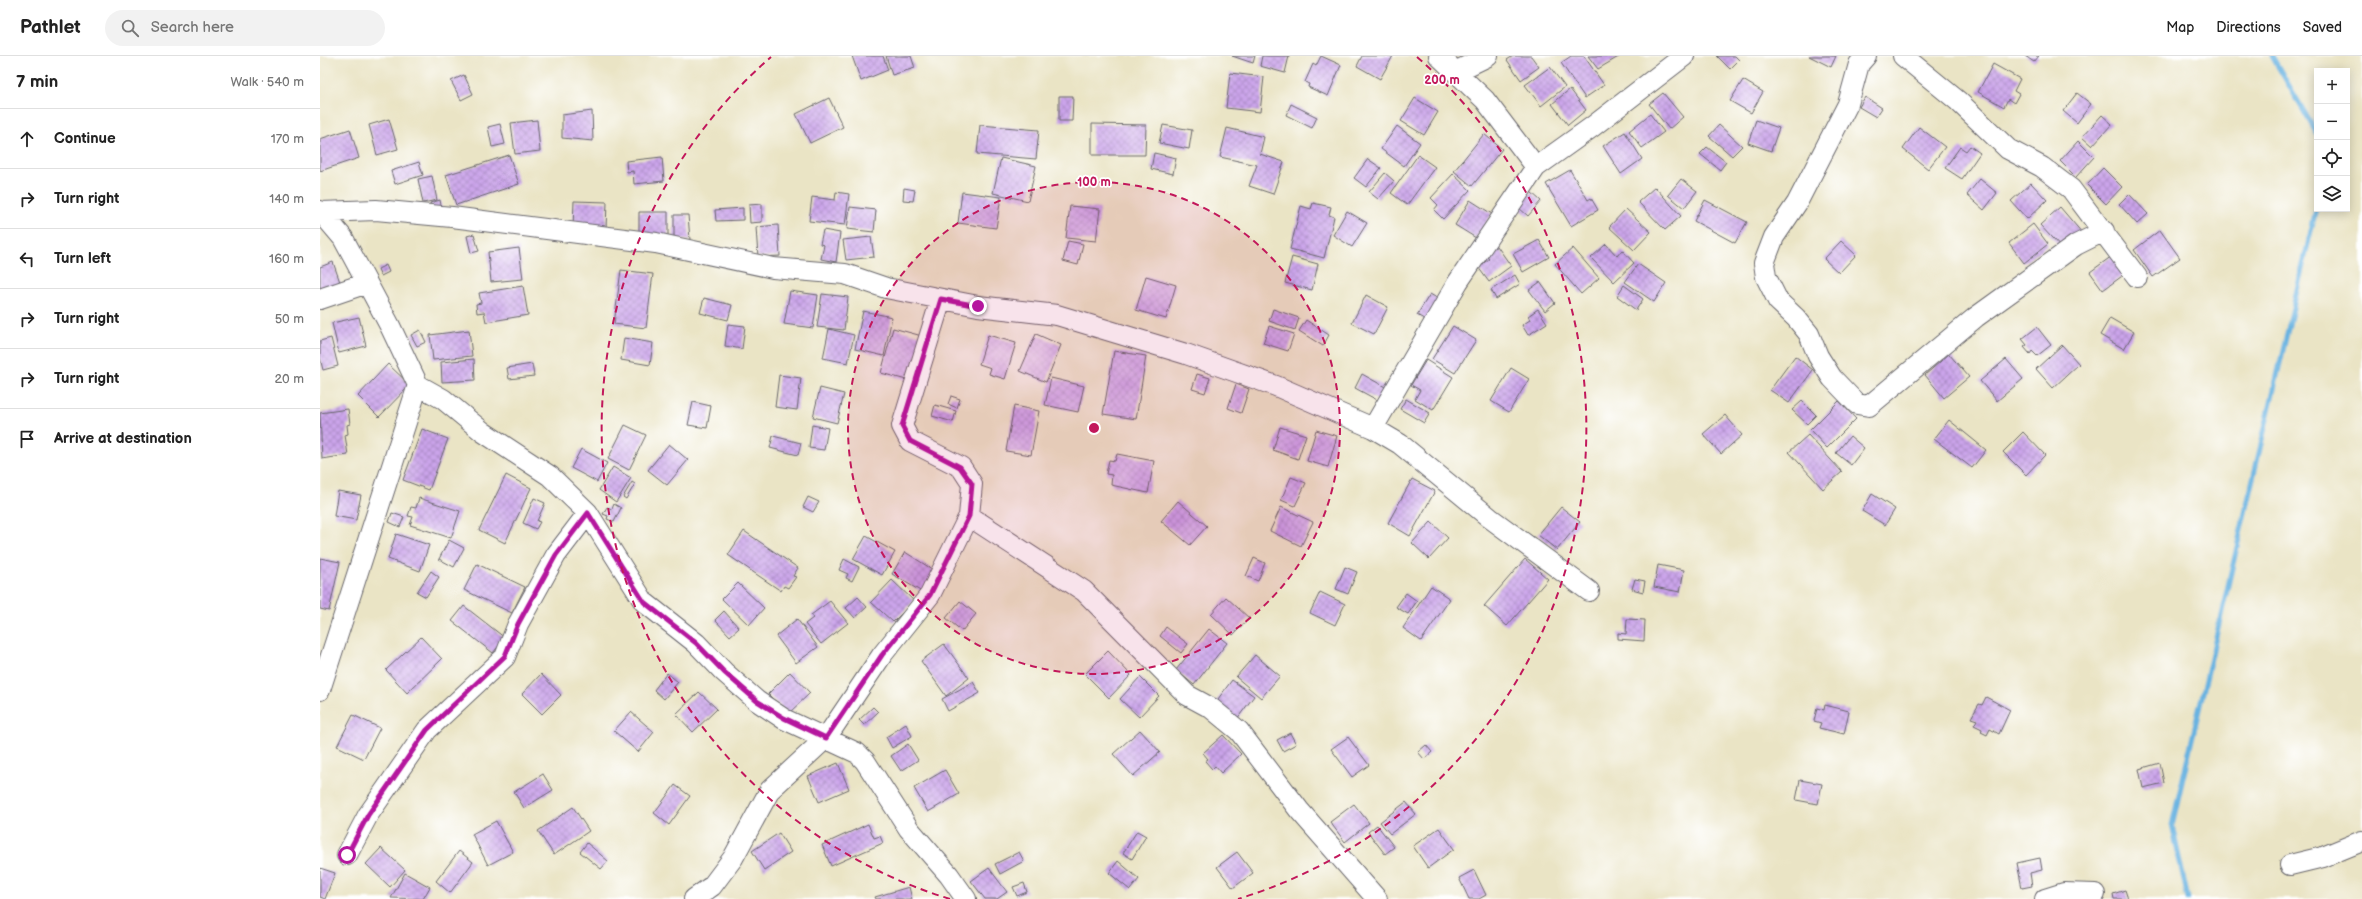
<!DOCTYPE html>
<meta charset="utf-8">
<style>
:root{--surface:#fff;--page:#f2f2f2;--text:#222;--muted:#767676;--line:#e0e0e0}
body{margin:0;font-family:"Balsamiq Sans",sans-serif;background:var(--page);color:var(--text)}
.controls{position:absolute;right:12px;top:12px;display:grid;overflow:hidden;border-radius:0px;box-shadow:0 2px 10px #0003}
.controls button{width:36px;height:36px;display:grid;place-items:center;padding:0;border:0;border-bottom:1px solid var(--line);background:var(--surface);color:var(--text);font:20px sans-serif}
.stop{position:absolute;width:12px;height:12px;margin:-9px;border:3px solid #b5179e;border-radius:50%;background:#fff}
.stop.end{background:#b5179e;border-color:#fff;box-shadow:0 1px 4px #0008}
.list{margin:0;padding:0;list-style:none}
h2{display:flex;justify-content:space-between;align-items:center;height:52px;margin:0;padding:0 16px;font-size:17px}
h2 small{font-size:13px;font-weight:400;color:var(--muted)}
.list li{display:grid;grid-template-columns:26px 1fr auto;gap:12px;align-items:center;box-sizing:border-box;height:60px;padding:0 16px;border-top:1px solid var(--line)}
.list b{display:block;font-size:15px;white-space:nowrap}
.list em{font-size:13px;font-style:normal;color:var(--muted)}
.icon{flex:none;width:22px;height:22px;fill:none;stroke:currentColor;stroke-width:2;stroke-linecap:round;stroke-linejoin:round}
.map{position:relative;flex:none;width:2042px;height:843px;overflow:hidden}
header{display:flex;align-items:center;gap:24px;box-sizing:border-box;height:56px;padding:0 20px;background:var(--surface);border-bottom:1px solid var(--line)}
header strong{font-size:19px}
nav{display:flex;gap:22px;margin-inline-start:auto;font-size:14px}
.search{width:280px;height:36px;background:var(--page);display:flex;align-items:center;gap:10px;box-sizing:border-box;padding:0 14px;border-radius:22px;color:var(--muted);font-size:15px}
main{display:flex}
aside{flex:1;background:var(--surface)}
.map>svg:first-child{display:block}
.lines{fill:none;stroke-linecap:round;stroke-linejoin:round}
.stream{stroke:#69b3e1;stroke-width:5}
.building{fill:url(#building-cross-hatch)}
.minor-casing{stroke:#68666b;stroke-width:22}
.minor{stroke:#fff;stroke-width:20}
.route{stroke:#b5179e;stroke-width:5}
.ring{fill:none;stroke:#c2185b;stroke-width:2;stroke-dasharray:7 5}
.centre{fill:#c2185b;stroke:#fff;stroke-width:2}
.ring-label{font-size:12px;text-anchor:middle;font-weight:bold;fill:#c2185b;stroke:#fff;stroke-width:3.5;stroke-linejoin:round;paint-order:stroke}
</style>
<header>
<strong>Pathlet</strong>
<div class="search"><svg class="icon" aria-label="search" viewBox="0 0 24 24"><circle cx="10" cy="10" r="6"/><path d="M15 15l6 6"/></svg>Search here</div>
<nav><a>Map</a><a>Directions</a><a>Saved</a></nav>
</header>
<main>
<aside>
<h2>7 min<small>Walk · 540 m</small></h2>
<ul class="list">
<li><svg class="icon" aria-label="ahead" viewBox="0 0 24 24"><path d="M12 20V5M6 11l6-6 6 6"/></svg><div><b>Continue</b></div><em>170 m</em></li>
<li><svg class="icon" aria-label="right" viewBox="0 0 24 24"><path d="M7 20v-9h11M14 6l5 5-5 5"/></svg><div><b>Turn right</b></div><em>140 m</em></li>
<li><svg class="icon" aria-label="left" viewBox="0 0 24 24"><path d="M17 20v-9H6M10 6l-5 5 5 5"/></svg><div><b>Turn left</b></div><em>160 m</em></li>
<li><svg class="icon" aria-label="right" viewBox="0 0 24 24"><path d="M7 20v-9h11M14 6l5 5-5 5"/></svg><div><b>Turn right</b></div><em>50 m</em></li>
<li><svg class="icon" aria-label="right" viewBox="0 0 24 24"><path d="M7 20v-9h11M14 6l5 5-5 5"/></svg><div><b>Turn right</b></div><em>20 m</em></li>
<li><svg class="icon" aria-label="arrive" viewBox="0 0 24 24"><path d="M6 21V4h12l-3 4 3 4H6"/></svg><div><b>Arrive at destination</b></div></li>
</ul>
</aside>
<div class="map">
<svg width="2042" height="843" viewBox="0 0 2042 843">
<defs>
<pattern id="building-cross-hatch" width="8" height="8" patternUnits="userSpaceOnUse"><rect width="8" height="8" fill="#cba4ea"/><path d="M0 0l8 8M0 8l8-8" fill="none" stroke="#a485bf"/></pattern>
</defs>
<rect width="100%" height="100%" fill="#fff"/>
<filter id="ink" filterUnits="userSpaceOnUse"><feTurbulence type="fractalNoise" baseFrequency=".025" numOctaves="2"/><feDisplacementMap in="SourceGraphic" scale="8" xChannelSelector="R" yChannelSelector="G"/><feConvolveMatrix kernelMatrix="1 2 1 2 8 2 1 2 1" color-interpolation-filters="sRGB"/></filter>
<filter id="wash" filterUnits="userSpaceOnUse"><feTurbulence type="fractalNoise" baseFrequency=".012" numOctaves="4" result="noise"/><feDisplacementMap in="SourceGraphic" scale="16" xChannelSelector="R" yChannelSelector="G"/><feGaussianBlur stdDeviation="0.9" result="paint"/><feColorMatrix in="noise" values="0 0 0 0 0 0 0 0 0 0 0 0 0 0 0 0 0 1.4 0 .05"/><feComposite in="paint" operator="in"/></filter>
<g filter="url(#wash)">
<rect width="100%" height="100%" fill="#eae4c5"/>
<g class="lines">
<path class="stream" d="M1952,0L1997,78
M1868,843L1852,769L1997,149"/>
</g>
<g id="blocks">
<path class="building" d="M532,0H563L568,14L541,25Z
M566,0H591L595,12L572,19Z
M912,0H935L933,7Z
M942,0H969L965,17L940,10Z
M1001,0L1021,9L1008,40L988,31L989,28L985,26L993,8L996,10Z
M1042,0H1073L1060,23L1037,10Z
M1193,0H1211L1219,11L1201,24L1187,4Z
M1251,0H1264L1284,29L1265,42L1241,7Z
M1268,0H1300L1278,13Z
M1397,0H1415L1419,4L1410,13Z
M1489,0H1516L1511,11Z
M1705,0H1719L1714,6Z
M1673,8L1700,23L1694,35L1699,38L1694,47L1688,43L1684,51L1658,36Z
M1230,11L1245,31L1221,50L1205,29Z
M910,17L944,21L940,56L906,52Z
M144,19L153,38L141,44L131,25Z
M1423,24L1443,36L1431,57L1410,45Z
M1250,33L1266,54L1248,69L1232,48Z
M1343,37L1363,61L1349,73L1329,48Z
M1757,37L1771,48L1757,67L1743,55Z
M739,40H753L752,65H739Z
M1545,41L1562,52L1556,61L1539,51Z
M509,42L523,71L490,87L476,58Z
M1095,42L1118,56L1104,79L1081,65Z
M971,48L997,61L992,72L966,59Z
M272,55L273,85L242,82V59Z
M1330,58L1344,76L1322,92L1309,75Z
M1782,59L1792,68L1772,90L1762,81Z
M69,63L78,93L57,99L49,69Z
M217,64L220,95L195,98L191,67Z
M1436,64L1459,72L1451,95L1428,87Z
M180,68L185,88L172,91L168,71Z
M772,68L826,69L825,99H772Z
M660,69L719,74L716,103L657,98Z
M843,69L872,74L869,93L839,87Z
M1399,69L1422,90L1412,100L1389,80Z
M1077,70L1100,87L1084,110L1061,93Z
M1599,71L1625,91L1608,113L1583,93Z
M907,72L944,81L940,98L964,106L953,138L929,130L937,109L900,101Z
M30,73L39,102L0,115V83Z
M1305,76L1322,103L1301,118L1283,90Z
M1164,78L1182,93L1152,130L1134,115Z
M1758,85L1774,101L1756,121L1740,105Z
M1650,90L1660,97L1642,123L1625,112L1640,91L1646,95Z
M1387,91L1406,106L1400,114L1380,98Z
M834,97L856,102L853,118L831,113Z
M189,99L199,128L136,149L126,119Z
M1098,99L1115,111L1087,149L1071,137Z
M342,101L344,125L314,128L313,115L307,116L306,105Z
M681,102L716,110L708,145L673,137Z
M1048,103L1061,112L1046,131L1034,122Z
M99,106L103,119L75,128L71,115Z
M1783,112L1802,131L1786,148L1767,129Z
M1250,114L1268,144L1271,142L1278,154L1251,170L1226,128Z
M1065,117L1074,125L1058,143L1049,136Z
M1133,118L1150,134L1123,163L1114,154L1118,149L1111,142Z
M112,120L117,144L103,147L98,123Z
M1361,123L1377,135L1364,152L1348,139Z
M1660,123L1677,137L1664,154L1647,139Z
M1711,127L1727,144L1707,163L1691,145Z
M1335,131L1361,160L1345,174L1318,146Z
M584,132L595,134L593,145L583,144Z
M516,136L529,138L525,169L489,165L492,141L515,144Z
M642,136L681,141L676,172L638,167Z
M1211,136L1221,145L1208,160L1198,151Z
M1809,138L1828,158L1817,168L1799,148Z
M120,144L122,154L113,156L110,147Z
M1150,144L1172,158L1156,182L1135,169Z
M1385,144L1427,166L1415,187L1374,165Z
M254,145L287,146L286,173L253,172Z
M993,147L1011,151L1009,159L1014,161L1004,202L970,193L981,150L991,153Z
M442,148V166L430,167L429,149Z
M750,150L780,153L776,185L746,182Z
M530,151L556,154L554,176L527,173Z
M1740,151L1763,178L1744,195L1720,169Z
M423,152V164L396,165L395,154Z
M1306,153L1331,176L1314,194L1289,171Z
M1027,155L1047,167L1032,191L1013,179Z
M319,156H348V180L319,181Z
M354,159H368L370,184H354Z
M1713,168L1728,188L1704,207L1689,187Z
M458,169L460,200L438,201L436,171Z
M503,174L520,177L516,206L501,203L504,189L500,188Z
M1840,174L1860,202L1833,221L1814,194Z
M154,178L159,195L151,197L147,180Z
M551,181L554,201L526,204L523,184Z
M1219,184L1229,201L1203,216L1193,198Z
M748,185L763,188L758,209L743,205Z
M1521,185L1536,199L1519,217L1504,203Z
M1286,188L1297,200L1302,194L1314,207L1294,226L1271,202Z
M1177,190L1191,210L1169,226L1158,211L1169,203L1165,198Z
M199,192L203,223L171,226L168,196Z
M1253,192L1279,222L1261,238L1235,208Z
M1792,200L1805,218L1783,234L1770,216Z
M972,201L998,208L992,234L965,227Z
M13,206L21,229L0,236V211Z
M1318,208L1346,227L1334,246L1305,226Z
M66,209L69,216L61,220L58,213Z
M301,214L333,218L326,272L294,268Z
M1195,219L1200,228L1176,243L1171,234Z
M826,220L856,229L846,263L816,254Z
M1220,226L1235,247L1225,255L1209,234Z
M1304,229L1323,243L1316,254L1297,240Z
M203,230L208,259L166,266L164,256L157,257L156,248L161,247L159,237Z
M470,235L498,239L493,272L464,268Z
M502,238L528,241L524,274L497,271Z
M1110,238L1122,245L1109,266L1097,259Z
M1046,239L1068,251L1054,278L1032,267Z
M384,242L412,249L408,264L380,257Z
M953,253L979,262L975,274L949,265Z
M1218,253L1227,267L1208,279L1202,269L1210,264L1208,260Z
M543,255L572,261L564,300L535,293Z
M39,261L46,290L19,297L12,267Z
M1790,262L1814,276L1804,293L1780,279Z
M986,264L1009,279L1003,290L979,275Z
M408,268L425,270L422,293L405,290Z
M949,270L974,278L968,295L943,287Z
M1133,270L1156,284L1135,317L1112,303Z
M1717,271L1731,289L1717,300L1712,295L1710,298L1704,291L1707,289L1702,283Z
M573,272L602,280L590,325L561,317Z
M509,273L534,279L528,307L503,302Z
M100,274L106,286L97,290L91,279Z
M149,274L152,300L113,304L110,279Z
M716,278L741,289L726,326L700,315Z
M668,279L696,287L685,323L669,318L671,312L659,308Z
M11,282L18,310L3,314L0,302V285Z
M304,282L333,287L330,309L301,304Z
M1742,289L1759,308L1733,332L1716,313Z
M794,295L826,300L816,363L783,358Z
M1629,298L1649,321L1624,342L1605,319Z
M1475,300L1493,314L1469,347L1450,334Z
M154,303L155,324L122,326L121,306Z
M1686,303L1703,323L1677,345L1660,325Z
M1106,304L1133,321L1113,354L1095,343L1100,334L1091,329Z
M68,308L90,329L59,361L38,340Z
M212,308L214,320L189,323L187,312Z
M1191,312L1209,323L1189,356L1171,345Z
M877,318L890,322L885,337L872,333Z
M1042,318L1067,332L1059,345L1035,332Z
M459,319L481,322L477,354L455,351Z
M731,322L764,330L758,356L725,349Z
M916,328L929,333L921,357L908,352Z
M500,332L524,338L517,367L493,361Z
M631,340L640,343L637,352L628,348Z
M1086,343L1110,357L1104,367L1080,353Z
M1482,345L1496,359L1487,368L1472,354Z
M1519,345L1536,363L1507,392L1490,374Z
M373,346L391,350L387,372L368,369Z
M615,349L636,355L633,366L612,360Z
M694,350L719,355L711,399L686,395Z
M28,353L30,368L27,369L28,378L25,379L28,399L2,403L0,357Z
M1405,359L1422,379L1401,398L1383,378Z
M1629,364L1666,394L1652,412L1614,383Z
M305,369L326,379L309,414L288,403Z
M492,369L508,372L504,394L489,392Z
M960,371L986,379L978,403L953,394Z
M102,373L128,383L109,434L83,424Z
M996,374L1017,380L1008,411L987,405Z
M1703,376L1725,399L1706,419L1683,396Z
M1488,379L1522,416L1503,433L1469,396Z
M453,380L481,387L478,399L450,392Z
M1530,380L1544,392L1531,409L1516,397Z
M349,388L368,404L347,429L328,414Z
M261,393L287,407L277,426L251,412Z
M797,398L834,405L828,437L791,429L792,419L786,418L789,404L795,405Z
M293,411L311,422L296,446L279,434Z
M186,419L211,432L185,487L159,474Z
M971,421L986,427L975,450L961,444Z
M1092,423L1115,435L1090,480L1068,467Z
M312,426L315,428L306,443L303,441Z
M18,435L41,439L36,464L14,460Z
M1552,438L1575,453L1565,469L1542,455Z
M488,441L499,446L493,456L483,451Z
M99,442L140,455L131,482L90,469L93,461L88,460L91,451L96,452Z
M214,442L225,447L217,465L220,466L216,473L203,467Z
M858,445L887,470L870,489L841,465Z
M294,448L301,452L294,466L287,463L288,460L283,458L287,451L292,453Z
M961,451L993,466L981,490L950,475Z
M1241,451L1260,466L1237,494L1218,479Z
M72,457L84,461L80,471L69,466Z
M1111,466L1128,482L1109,503L1092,487Z
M424,475L478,512L473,520L476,521L468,532L464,530L461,535L408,499Z
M76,478L109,489L100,515L68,503Z
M546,480L575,496L562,519L533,503Z
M129,484L144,492L134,511L119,503Z
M585,496L615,515L602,536L572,518Z
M0,502L20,506L9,555L0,553Z
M934,502L945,507L938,525L926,520Z
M524,503L539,511L532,525L526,522L528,518L519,514Z
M1205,503L1228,523L1187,570L1164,550Z
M157,508L205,531L192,557L144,534Z
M1338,509L1364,514L1360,536L1334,531Z
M1025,511L1037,516L1028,538L1016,533Z
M111,515L119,521L106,541L97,536Z
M1315,523L1325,525L1323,536L1312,533Z
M572,524L594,545L573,566L551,546Z
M418,527L444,552L429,569L402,543Z
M1111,530L1130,543L1101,585L1083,572Z
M1000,536L1025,548L1015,569L990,557Z
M1086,537L1097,545L1088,558L1076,551Z
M538,541L547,551L535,562L526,552Z
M906,541L929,562L913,579L891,558Z
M510,545L528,567L501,588L485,568L493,562L491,559Z
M640,545L656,558L642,575L626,562Z
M144,550L185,582L173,597L132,565Z
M404,555L419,572L410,580L395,564Z
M477,563L498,591L476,607L456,580Z
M1307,563L1325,564L1324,585L1298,583V577L1306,578Z
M846,571L868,588L861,597L840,580Z
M889,573L907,587L874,629L856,614Z
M101,581L122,603L87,637L66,614Z
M624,588L649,622L626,640L601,605Z
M788,595L811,619L789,642L765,618Z
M935,599L960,620L941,642L916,621Z
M470,616L490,637L468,658L448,638Z
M347,617L358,626L344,643L334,634Z
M221,618L241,639L222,658L202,638Z
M820,621L839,640L819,661L800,643Z
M912,624L934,640L917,663L895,647Z
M653,626L660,637L628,655L622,643Z
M379,636L397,653L373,676L356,658Z
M1666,641L1690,654L1679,678L1670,673L1667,679L1661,676L1662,673L1654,669L1657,664L1651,662L1659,648L1662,649Z
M1505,649L1529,655L1524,678L1499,672L1501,667L1494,665L1497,652L1504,654Z
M553,651L558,656L544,669L539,664Z
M311,656L334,676L318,696L294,675Z
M33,659L60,672L44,703L17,690Z
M586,668L592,680L572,692L566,681Z
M820,674L840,696L813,720L793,698Z
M970,677L976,688L963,695L957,684Z
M903,679L921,698L901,717L895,710L892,713L885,705L888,703L883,697Z
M1028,681L1049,709L1032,721L1011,693Z
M588,688L598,704L581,715L571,700Z
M1106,689L1112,696L1104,703L1098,696Z
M518,707L529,733L499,746L488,720Z
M1840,707L1844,727L1823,732L1819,713Z
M625,714L639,738L608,756L594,732Z
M223,718L233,734L204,752L194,736Z
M1480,724L1502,728L1498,748L1476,744Z
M355,729L370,740L349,769L334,757Z
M1086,746L1096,758L1070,778L1060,766Z
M1034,748L1049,767L1025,786L1010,766Z
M253,751L269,775L234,799L218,775Z
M176,765L193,796L168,809L152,778Z
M548,768L554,782L560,780L563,787L511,810L502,789Z
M1057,769L1074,791L1065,798L1048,776Z
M1119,772L1134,793L1108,812L1093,790Z
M817,775L826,780L812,803L803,797Z
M459,777L471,796L444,814L432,795Z
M267,787L288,805L281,813L260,796Z
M61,792L85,814L70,831L46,808Z
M139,795L153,806L130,837L116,825Z
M699,796L704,805L680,818L675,808Z
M917,796L933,817L913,832L897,811Z
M1720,802L1722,814L1710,817L1712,830L1702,832L1697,807Z
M798,805L819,823L810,834L789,817Z
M0,812L15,817L5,843L0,841Z
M669,812L687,836L677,843H665L651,825Z
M1154,814L1166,839L1159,843H1149L1139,822Z
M85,817L110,831L103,843L71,842Z
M704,827L707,836L697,840L693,831Z
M589,831L592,843H556L555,841Z
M1805,834L1808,843H1794L1793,838Z"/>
</g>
</g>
<g filter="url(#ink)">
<use href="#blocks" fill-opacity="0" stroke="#68666b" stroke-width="1"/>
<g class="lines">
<defs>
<path id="minor" d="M1119,0L1165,44L1216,111L1272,71L1364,0
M1546,0L1539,8L1528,48L1477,147L1454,181L1444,207L1446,221L1458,245L1476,262L1489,278L1498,300L1512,322L1537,348L1549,350L1656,261L1756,189L1784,175
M1583,0L1638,45L1688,93L1722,111L1751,133L1817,221
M1135,16L1168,0
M0,155L23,182L70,270L98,329L123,343L163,376L230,420L268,457L324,546L376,587L404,616L437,645L464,663L537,697L545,705L589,773L629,819L646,843
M1,156L56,154L132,161L336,187L453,212L525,218L566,232L658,250L737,259L866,298L956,330L1053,372L1080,388L1170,462L1269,535
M0,243L47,227
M1053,372L1138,226L1216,111
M649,460L764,535L867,639L891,652L919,675L979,754L1057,843
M0,634L98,329
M27,799L48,759L107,674L185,601L198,568L236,499L268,457
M1970,809L2003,801L2042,785
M374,843L392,830L413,802L450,734L506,682L562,599L610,539L649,460L652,428L641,411L590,385L582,370L621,243
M1725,843L1744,837L1775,838"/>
</defs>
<use href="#minor" class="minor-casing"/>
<use href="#minor" class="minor"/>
</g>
</g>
<g class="lines" filter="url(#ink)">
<path class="route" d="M27,799L48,759L107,674L185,600L198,568L236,499L268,457L324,546L376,587L404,616L437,645L464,662L506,682L562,599L610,539L649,460L652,428L640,411L590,385L582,370L621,243L658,250"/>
</g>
<circle cx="774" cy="372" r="246" fill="#c2185b" fill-opacity=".12"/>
<g class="ring">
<circle cx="774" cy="372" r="246"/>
<path d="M630 843A492 492 0 0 1 451 1M1097 1A492 492 0 0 1 918 843"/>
</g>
<circle cx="774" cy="372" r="6" class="centre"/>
<g class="ring-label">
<text x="1122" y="28">200 m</text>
<text x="774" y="130">100 m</text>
</g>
</svg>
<div class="controls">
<button>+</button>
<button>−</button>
<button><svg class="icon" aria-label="locate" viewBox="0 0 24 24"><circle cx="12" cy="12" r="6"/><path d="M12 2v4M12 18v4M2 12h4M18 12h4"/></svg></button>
<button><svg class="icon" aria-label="layers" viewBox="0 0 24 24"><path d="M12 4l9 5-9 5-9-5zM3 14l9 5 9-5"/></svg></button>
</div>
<div class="stop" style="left:27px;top:799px"></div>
<div class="stop end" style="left:658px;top:250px"></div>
</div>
</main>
